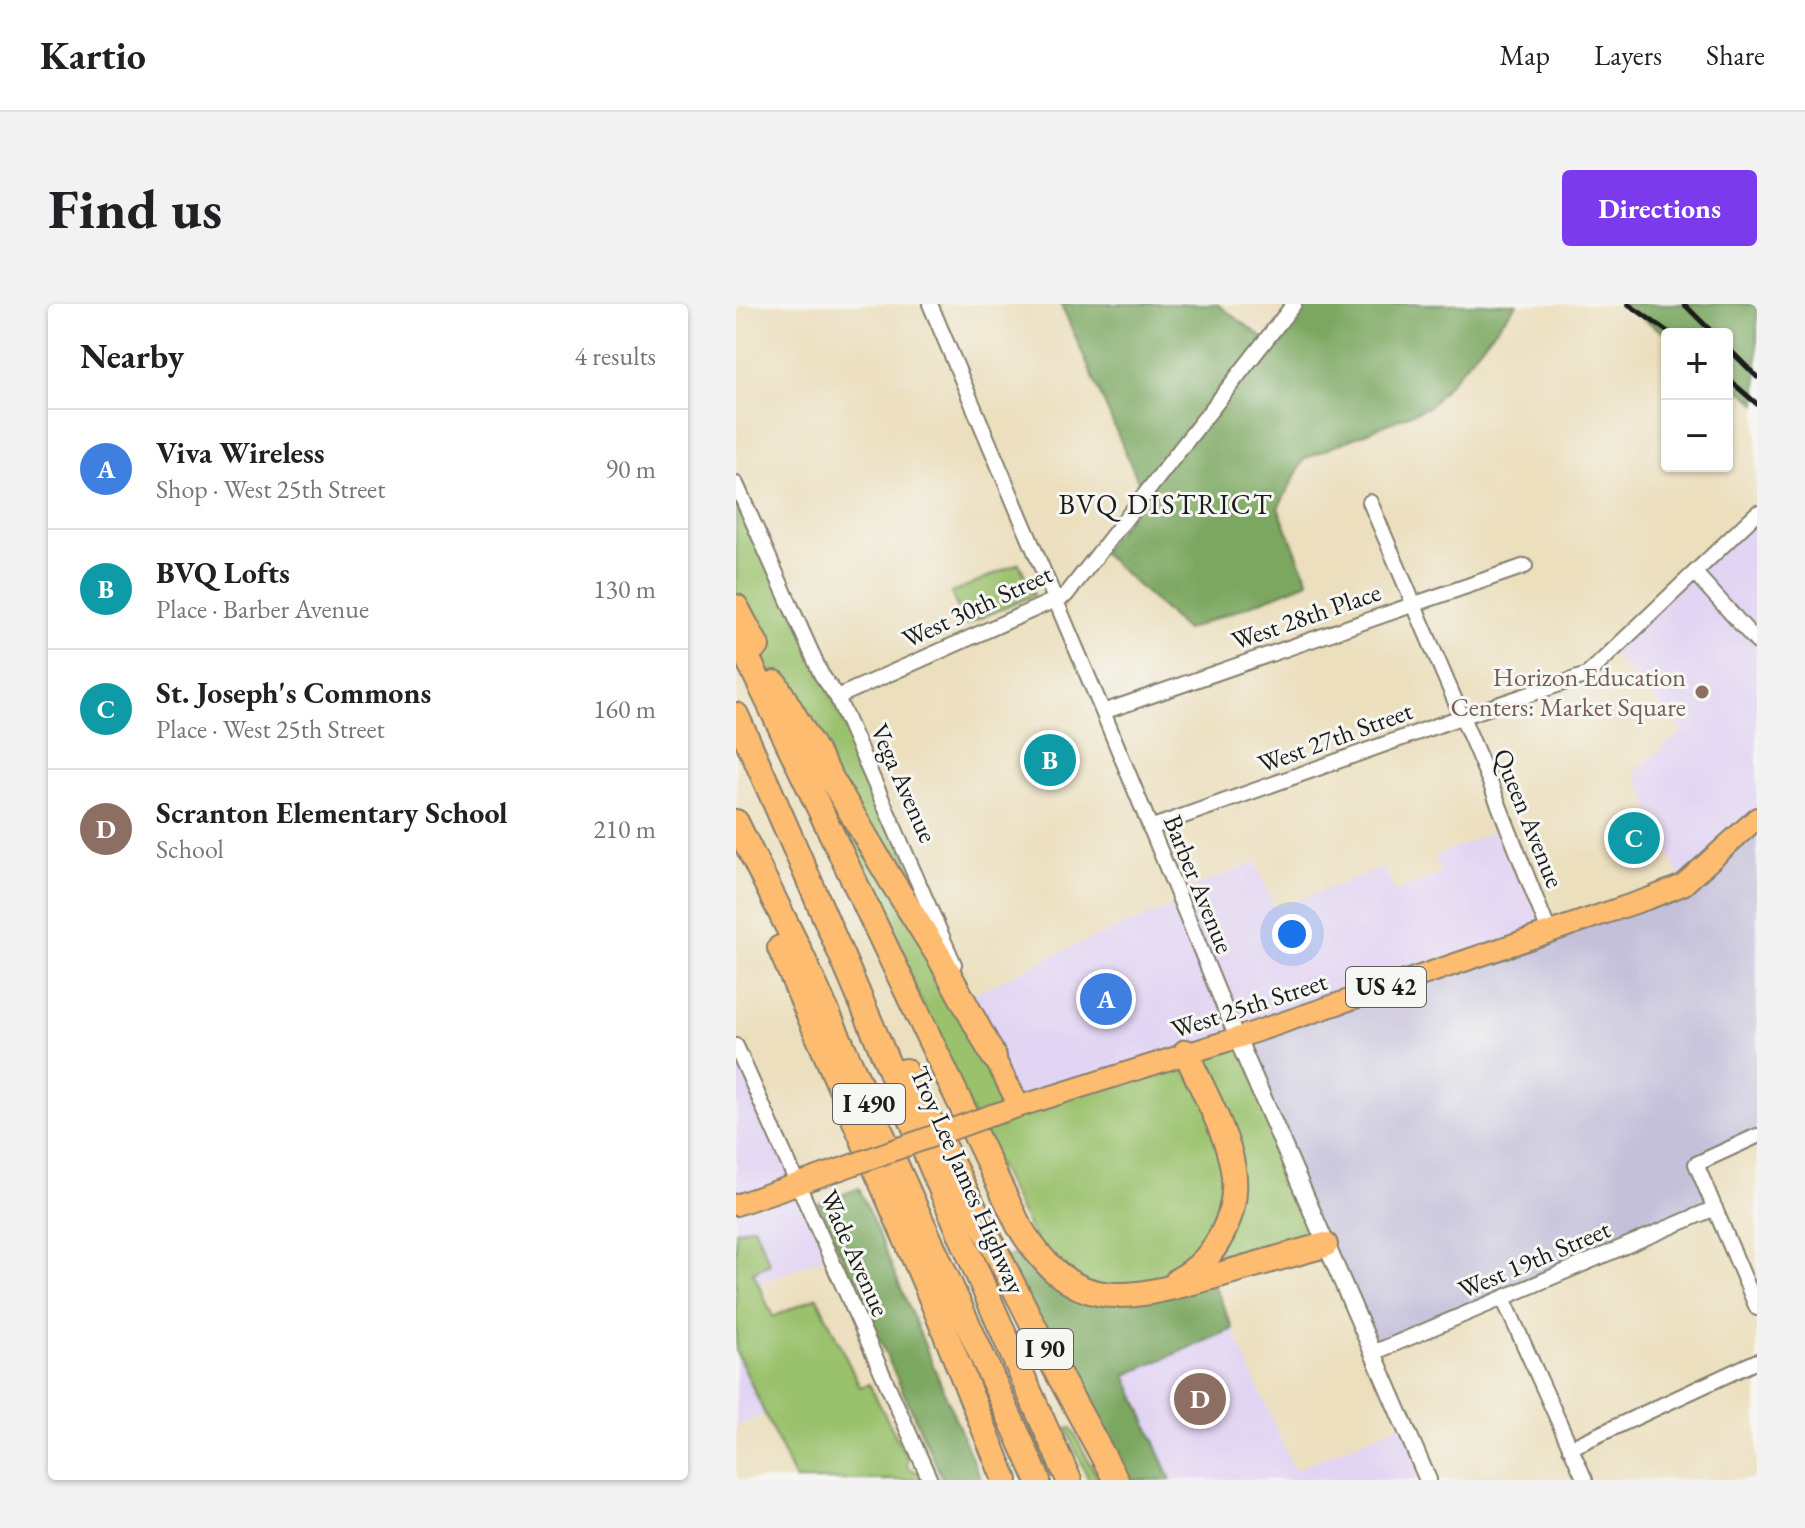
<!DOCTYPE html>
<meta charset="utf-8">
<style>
:root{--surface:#fff;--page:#f2f2f2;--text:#202124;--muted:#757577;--line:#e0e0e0;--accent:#7c3aed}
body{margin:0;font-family:"EB Garamond",serif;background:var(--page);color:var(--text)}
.controls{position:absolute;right:24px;top:24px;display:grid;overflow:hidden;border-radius:8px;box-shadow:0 2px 6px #0004}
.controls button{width:72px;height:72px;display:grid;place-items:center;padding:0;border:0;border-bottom:2px solid var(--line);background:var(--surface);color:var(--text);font:40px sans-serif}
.you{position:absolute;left:556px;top:630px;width:28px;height:28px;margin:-20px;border:6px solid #fff;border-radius:50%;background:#1a73e8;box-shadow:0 0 0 12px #1a73e833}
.badge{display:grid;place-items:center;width:52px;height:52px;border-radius:50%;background:var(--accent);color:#fff;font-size:26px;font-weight:700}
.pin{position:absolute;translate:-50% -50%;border:4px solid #fff;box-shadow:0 2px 8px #0006}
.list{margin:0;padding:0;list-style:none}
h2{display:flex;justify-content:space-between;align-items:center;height:104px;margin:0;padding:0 32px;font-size:34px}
h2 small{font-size:26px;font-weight:400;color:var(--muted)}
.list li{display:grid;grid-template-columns:52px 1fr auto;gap:24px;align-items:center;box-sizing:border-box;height:120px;padding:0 32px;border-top:2px solid var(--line)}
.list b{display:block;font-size:30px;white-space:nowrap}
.list p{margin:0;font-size:26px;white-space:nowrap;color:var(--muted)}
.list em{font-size:26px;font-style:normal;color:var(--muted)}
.map{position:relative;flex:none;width:1021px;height:1176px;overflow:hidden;border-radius:8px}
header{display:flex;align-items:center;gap:48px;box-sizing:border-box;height:112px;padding:0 40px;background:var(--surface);border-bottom:2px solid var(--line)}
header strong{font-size:38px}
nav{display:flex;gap:44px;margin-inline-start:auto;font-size:28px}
.intro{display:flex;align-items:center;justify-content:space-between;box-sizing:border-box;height:192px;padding:0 48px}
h1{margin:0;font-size:56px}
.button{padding:20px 36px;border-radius:8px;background:var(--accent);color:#fff;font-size:28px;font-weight:700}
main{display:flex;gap:48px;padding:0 48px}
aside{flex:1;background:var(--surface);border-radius:8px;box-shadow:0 2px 6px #0004}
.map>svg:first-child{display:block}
.built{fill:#e2d4f3}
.industrial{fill:#c5c0da}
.green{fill:#9ac16c;stroke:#5b6e44;stroke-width:2}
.forest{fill:#7ba760;stroke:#4c623e;stroke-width:2}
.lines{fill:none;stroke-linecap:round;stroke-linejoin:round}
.minor-casing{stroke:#847e6d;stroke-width:18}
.tertiary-casing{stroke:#847e6d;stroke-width:20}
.primary-casing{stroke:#847e6d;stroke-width:24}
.motorway-casing{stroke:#847e6d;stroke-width:28}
.minor{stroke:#fff;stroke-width:14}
.tertiary{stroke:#fff;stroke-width:16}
.primary{stroke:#febc70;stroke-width:20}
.motorway{stroke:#febc70;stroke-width:24}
.rail{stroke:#1c1c1c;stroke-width:5}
.primary-bridge-casing{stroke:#847e6d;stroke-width:24;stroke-linecap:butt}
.primary-bridge{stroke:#febc70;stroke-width:20}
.education-dot{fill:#8d6e63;stroke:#f6f6f2;stroke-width:3}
.labels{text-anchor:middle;stroke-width:6;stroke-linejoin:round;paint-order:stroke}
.shield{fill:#f6f6f2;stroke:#5d5d5c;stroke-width:2}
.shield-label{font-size:24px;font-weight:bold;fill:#1c1c1c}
.street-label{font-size:26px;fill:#1c1c1c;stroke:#f6f6f2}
.education-label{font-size:26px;fill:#785e54;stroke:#f6f6f2;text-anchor:end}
.neighbourhood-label{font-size:28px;letter-spacing:2px;fill:#1c1c1c;stroke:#f6f6f2}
</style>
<header>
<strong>Kartio</strong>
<nav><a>Map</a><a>Layers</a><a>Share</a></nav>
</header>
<div class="intro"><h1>Find us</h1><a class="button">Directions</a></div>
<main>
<aside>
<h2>Nearby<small>4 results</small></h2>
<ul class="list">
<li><span class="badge" style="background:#3f7fe0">A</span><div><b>Viva Wireless</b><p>Shop · West 25th Street</p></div><em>90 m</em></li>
<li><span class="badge" style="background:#0f9aa8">B</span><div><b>BVQ Lofts</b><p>Place · Barber Avenue</p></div><em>130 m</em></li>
<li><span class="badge" style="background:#0f9aa8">C</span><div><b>St. Joseph's Commons</b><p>Place · West 25th Street</p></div><em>160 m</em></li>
<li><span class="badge" style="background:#8d6e63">D</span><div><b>Scranton Elementary School</b><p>School</p></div><em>210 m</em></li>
</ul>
</aside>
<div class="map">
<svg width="1021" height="1176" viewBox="0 0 1021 1176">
<rect width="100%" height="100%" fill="#f6f6f2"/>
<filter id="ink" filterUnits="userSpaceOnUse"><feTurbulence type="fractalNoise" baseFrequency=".0125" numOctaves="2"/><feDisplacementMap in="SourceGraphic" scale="16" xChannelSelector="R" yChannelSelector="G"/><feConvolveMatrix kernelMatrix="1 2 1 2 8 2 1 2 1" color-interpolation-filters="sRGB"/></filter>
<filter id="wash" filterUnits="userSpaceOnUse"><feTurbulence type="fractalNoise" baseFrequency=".006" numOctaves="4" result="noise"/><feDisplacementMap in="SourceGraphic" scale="32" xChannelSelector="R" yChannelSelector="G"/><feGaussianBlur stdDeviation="1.8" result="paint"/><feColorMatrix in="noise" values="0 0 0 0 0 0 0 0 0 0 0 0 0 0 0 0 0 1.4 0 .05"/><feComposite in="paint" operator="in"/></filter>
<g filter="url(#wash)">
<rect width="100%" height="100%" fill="#ecdfbe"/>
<path class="built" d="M1021,209V523L947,581L899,468L947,426L875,349Z
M770,522L813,628L283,802L233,692L333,644L445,599L441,590L519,558L539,605L648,563L659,588L705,570L698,553Z
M7,758L94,951L0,989V762Z
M497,1025L558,1166L667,1119L691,1176H435L390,1070Z
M0,1044L30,1110L0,1123Z"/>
<path class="industrial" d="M1021,523V832L960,860L979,904L637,1049L501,734L914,594Z"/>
<path class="green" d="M0,180L283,802L501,734L589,941L386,993L314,965L239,816L48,395L0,303Z
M283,259L298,291L229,321L215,289Z
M18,922L34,960L17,968L37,1013L81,993L124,1083L133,1080L171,1154V1163L183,1169L186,1176H59L0,1047V927Z
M335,1124L363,1176H353L330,1125Z"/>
<path class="forest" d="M325,0H481L530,36L558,0H781L694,102L568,155L542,204L573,278L450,326L365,248L409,193Z
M886,0H1021V100L991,74V30L931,31Z
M123,884L245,1176H207L82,900Z
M296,944L346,985L475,973L497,1025L390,1071L435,1176H380L264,956Z"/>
</g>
<g filter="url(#ink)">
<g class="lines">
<defs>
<path id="minor" d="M194,0L367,408L501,734
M0,180L85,370L101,393L218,660
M634,198L753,476L813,628
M959,269L1021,338
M101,393L330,291L558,0
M367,408L789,262
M414,524L725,413L851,371L1021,209
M0,742L194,1176
M1021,832L960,860L1021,1004
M767,994L849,1176
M637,1049L979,904
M834,1144L1021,1057"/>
<path id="tertiary" d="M501,734L692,1176"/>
<path id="primary" d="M258,753L283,802
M256,811L501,734L914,594L947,581L1021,514
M0,901L102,866"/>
<path id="motorway" d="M0,303L21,342
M0,330L283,922C336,1009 384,998 472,974C511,963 550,952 589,941
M39,379L155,576L204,654L258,753
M0,411C115,664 217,923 333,1176
M0,518L63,646L302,1176
M44,644L189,979L269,1176
M169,767L319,1064L380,1176
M442,976C480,956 504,909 497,865C491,827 465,784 450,748"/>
</defs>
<use href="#minor" class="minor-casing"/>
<use href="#tertiary" class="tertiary-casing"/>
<use href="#primary" class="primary-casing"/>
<use href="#motorway" class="motorway-casing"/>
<use href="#minor" class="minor"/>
<use href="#tertiary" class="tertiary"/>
<use href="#primary" class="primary"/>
<use href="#motorway" class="motorway"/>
<path class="rail" d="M892,0L935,30
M948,0L978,30
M991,43L1021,73
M991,74L1021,100"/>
<defs>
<path id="primary-bridge" d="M102,866L256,811"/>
</defs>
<use href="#primary-bridge" class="primary-bridge-casing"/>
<use href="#primary-bridge" class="primary-bridge"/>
</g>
</g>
<circle class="education-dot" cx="966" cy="388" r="8"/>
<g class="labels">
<g class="shield">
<rect x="610" y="663" width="80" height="40" rx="6"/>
<rect x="97" y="780" width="72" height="40" rx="6"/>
<rect x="281" y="1025" width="56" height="40" rx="6"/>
</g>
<g class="shield-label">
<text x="650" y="691">US 42</text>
<text x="133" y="808">I 490</text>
<text x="309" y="1053">I 90</text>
</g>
<g class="street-label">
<text transform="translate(241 302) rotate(-25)" y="9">West 30th Street</text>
<text transform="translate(570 312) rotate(-19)" y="9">West 28th Place</text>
<text transform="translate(599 433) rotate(-20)" y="9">West 27th Street</text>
<text transform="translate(168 479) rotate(66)" y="9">Vega Avenue</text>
<text transform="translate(793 514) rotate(68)" y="9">Queen Avenue</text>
<text transform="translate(463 580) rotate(68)" y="9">Barber Avenue</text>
<text transform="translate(513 701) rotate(-18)" y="9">West 25th Street</text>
<text transform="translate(232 876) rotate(66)" y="9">Troy Lee James Highway</text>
<text transform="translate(119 949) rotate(66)" y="9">Wade Avenue</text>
<text transform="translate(798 955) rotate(-23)" y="9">West 19th Street</text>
</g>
<g class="education-label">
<text x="950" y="382">Horizon Education<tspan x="950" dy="30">Centers: Market Square</tspan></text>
</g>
<g class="neighbourhood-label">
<text x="430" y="210">BVQ DISTRICT</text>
</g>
</g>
</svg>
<div class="controls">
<button>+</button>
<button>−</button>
</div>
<div class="you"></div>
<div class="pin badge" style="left:370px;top:695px;background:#3f7fe0">A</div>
<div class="pin badge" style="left:314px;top:456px;background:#0f9aa8">B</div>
<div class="pin badge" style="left:898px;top:534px;background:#0f9aa8">C</div>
<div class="pin badge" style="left:464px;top:1095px;background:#8d6e63">D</div>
</div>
</main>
